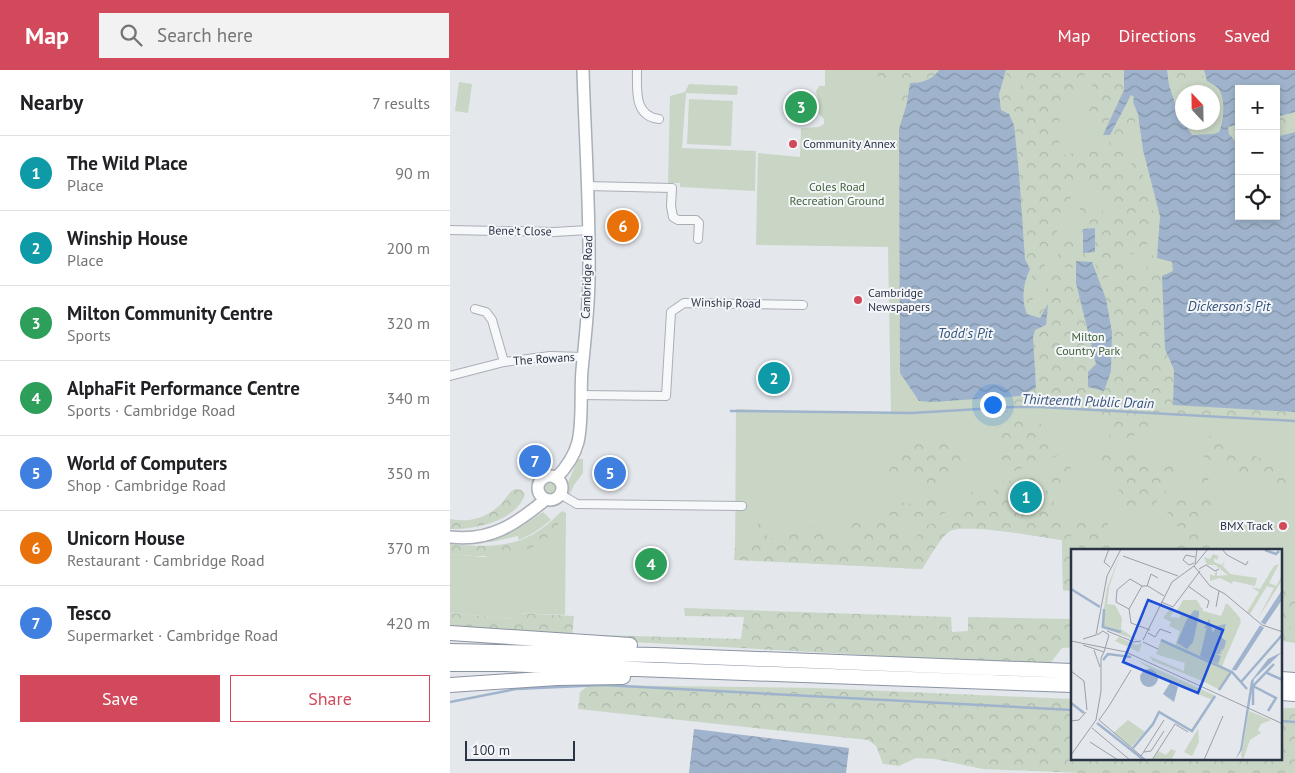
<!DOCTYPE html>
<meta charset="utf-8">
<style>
:root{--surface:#fff;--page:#f2f2f2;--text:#202124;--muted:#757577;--line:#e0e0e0;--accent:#d1495b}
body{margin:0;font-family:"PT Sans",sans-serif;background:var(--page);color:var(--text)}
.controls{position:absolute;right:15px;top:15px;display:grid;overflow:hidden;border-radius:0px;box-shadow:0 2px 8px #0003}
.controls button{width:45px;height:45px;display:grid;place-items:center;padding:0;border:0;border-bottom:1px solid var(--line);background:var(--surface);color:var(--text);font:25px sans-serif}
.compass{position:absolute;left:725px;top:15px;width:45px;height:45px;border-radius:50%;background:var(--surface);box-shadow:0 2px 8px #0003;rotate:338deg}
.scale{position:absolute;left:15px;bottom:12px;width:110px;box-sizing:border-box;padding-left:5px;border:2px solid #2b3445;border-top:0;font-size:14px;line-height:18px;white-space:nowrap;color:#2b3445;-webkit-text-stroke:4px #f4f6f9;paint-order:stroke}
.you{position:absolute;left:542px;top:334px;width:18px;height:18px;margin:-12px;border:4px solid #fff;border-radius:50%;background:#1a73e8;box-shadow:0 0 0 8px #1a73e833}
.badge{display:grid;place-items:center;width:32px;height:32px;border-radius:50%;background:var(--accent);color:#fff;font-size:16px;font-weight:700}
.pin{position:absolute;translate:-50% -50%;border:2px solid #fff;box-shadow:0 1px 5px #0006}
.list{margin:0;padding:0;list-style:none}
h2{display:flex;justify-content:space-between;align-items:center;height:65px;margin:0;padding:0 20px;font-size:21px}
h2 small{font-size:16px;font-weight:400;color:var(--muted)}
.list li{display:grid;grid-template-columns:32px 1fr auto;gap:15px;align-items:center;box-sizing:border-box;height:75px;padding:0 20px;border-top:1px solid var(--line)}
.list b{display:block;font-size:19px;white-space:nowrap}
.list p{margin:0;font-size:16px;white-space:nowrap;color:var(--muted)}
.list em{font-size:16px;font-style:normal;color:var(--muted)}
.actions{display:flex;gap:10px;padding:15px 20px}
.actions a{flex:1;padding:11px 0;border:1px solid var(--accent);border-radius:0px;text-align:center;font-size:18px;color:var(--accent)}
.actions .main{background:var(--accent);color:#fff}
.icon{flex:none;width:28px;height:28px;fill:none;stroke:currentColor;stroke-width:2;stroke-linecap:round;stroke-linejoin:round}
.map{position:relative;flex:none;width:845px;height:703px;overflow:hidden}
header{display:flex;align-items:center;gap:30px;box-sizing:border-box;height:70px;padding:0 25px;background:var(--accent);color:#fff}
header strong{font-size:24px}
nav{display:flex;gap:28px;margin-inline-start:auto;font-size:18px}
.search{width:350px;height:45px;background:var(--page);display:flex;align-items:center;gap:12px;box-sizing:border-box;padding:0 18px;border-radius:0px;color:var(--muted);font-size:19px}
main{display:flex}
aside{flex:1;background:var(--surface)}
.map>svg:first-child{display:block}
.green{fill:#c9d6c5;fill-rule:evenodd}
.forest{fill:url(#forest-crowns)}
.water{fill:url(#water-waves)}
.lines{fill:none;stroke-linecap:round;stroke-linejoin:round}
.stream{stroke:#9fb4cc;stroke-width:2.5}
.street-casing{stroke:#a9aeb7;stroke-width:10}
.secondary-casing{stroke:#a9aeb7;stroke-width:14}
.highway-casing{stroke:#8b94a3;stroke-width:16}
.street{stroke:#f7f8fa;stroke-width:8}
.secondary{stroke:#fff;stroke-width:11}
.highway{stroke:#fff;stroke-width:14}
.poi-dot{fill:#d1495b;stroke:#f4f6f9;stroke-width:2}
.labels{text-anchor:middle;stroke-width:4;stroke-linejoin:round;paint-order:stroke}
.poi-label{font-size:12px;fill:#2b3445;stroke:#f4f6f9;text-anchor:start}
.park-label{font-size:12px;fill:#3f6138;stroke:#f4f6f9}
.street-label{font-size:12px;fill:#2b3445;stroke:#f4f6f9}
.water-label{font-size:14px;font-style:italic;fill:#34527a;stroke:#f4f6f9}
.inset-river{fill:none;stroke:#9fb4cc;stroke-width:2.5}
.inset-road{fill:none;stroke:#9a9fa9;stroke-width:1}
.view{fill:#1d4ed8;fill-opacity:0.15;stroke:#1d4ed8;stroke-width:2.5}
.inset-edge{fill:none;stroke:#2b3445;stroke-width:2.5}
</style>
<header>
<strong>Map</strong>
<div class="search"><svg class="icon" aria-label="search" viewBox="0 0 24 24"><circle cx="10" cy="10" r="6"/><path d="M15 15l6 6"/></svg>Search here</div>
<nav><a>Map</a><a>Directions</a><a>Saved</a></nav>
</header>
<main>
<aside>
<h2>Nearby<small>7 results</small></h2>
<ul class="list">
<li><span class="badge" style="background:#0f9aa8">1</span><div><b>The Wild Place</b><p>Place</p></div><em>90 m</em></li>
<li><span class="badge" style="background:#0f9aa8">2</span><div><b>Winship House</b><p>Place</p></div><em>200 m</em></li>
<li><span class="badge" style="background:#2e9e5b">3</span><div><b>Milton Community Centre</b><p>Sports</p></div><em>320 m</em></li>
<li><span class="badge" style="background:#2e9e5b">4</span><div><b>AlphaFit Performance Centre</b><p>Sports · Cambridge Road</p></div><em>340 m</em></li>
<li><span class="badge" style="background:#3f7fe0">5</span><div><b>World of Computers</b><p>Shop · Cambridge Road</p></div><em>350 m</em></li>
<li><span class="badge" style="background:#e8710a">6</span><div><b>Unicorn House</b><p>Restaurant · Cambridge Road</p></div><em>370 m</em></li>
<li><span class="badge" style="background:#3f7fe0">7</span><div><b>Tesco</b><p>Supermarket · Cambridge Road</p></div><em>420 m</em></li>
</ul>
<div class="actions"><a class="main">Save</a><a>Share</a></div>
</aside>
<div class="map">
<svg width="845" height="703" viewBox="0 0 845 703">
<defs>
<pattern id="forest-crowns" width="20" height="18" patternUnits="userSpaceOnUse" patternTransform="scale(1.25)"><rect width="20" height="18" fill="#c9d6c5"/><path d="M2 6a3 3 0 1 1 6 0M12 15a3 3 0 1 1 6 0" fill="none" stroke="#adb8ab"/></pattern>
<pattern id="water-waves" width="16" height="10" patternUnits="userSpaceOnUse" patternTransform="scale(1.25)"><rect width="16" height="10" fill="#9fb4cc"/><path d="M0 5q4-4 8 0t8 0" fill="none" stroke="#8293a7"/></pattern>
</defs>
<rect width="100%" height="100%" fill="#e4e7ec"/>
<path class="green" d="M375,0H845V573L831,571V480H622V521L613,520L612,470C590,467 515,453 500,461C491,466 478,490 472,499L285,489L286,339L441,344L438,177L306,175L308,83L350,87L351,58L369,57L374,54V49L368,43L369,34L366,21L369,16H375ZM789,19H826V146H789ZM732,22H762V52H732Z
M9,12L22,14L18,43L5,41Z
M239,14L288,16L287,25L236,23L232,78L306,81L305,121L230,117V113H218L220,26L235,22Z
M239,29L283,31L281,76L237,74Z
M128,389H133V403L124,415L119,426L116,417Z
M93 418a7 7 0 1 1 14 0a7 7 0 1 1-14 0Z
M93,442L101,450C91,458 81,465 69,470L68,466L41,472H25C58,466 67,459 93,442Z
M116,443L115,545L66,543L64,549L0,543V484L34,487L98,467Z"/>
<path class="forest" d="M425,0H442L434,21Z
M453,0H489C482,10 472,13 460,14L457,33L449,59L451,10Z
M557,0H567L563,4L564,16L559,38L553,39L552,23Z
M577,0H605L614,7L616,0H635L633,23L620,24L610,37L609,78L611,86L637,80L661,86L659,71L680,30C693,61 677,62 673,87C672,94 674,101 674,108L658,121H639L628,111L611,150L581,234L580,243L576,234L583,201L575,189L568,79L562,37Z
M656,0H674L673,4L678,11L666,31L663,47L651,56L644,49V42L635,40L646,3Z
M720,0H751L757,22L745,7L734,15L727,32Z
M845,42V59L826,64V50Z
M694,87L688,98L694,107L706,152L700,170L688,185L675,183L677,200L652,209L644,192L633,186L631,153L625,162L623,198L614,197L606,189L632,135L651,136L657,154L670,143L658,131L677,116L684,102L681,91Z
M698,174L712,206L715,279L724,300L723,335L845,342V350L697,343L698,360L678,368L662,372L660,370L658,351L655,346L638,337H563L552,346L546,347L544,328L570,326L586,318L583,267L585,260L596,255L598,235L590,248L585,246L604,198L626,204V213L638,264L654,320L656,229L651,216L682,204L696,208Z
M584,344L610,385L553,405L550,366L556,359L557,348Z
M761,365L780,368L790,389L802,385L826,394L830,408L845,405V413L830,428L823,421L819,407L808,402L796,408L751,385L755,372Z
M467,372L511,375L518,394L508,398L492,418L471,412L470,403L437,411L434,390L450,387Z
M680,379L691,382L699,393L710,396L722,395L733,403L719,415L715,424L698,439L660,442L669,427V415L664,406L648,395L641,385Z
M618,391L621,399L606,419L603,438L596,433C596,410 592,399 618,391Z
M757,398L762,438L747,455L752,469L759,470L760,480H722L723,478L733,472L731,460L724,453L714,437L726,423L744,439L748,435V400Z
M587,403L592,440L618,451L624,480H622V521L613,520L612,470C590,467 516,452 500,461C491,466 478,490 472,499L284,490L285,476L300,470L308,464V447L314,449L317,466L324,469L337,458L367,457C381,473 384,472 405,468L398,455C411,444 433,452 448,455L454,467L463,472L473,456L489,452L509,440L517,423L532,419L528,431H535L550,413Z
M65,419L71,420L75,424C67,451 23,460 0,459V449C20,453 37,448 52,433C56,428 59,422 65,419Z
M472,424L486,427L496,425V437L502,439L484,448L467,449L431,444L438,433L450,432L471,435Z
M112,441L116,443C110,451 104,462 97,468C69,490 33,487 0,484V474C32,477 64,479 91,459C99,454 105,447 112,441Z
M657,449L663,480H630L625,452Z
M831,515L845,517V553L831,552Z
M234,538L501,547L502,562L518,561V547L622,549V577L612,578L599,595L147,570L148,565L291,569L294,547L235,546Z
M0,543L63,549L66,543L124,546L122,567L0,557Z
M831,558H845V571L831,570Z
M139,615L366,618L622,629V689H831V638H845V703H632L533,699L485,689L466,688L449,696L433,694L426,676L418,670L128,639L130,622Z"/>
<path class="water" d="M489,0H556L549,24L551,40L559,44L564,55L569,103L575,189L580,199C573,214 571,229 577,244L590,248L598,234L596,255L585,260L583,267L586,318L570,326L482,332L469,331L450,303L449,59L457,33L460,13C472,13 482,10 489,0Z
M674,0H717L719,15L729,45L742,65L763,64L769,62C774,52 776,27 768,18C765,15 760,13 757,11L754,0H845V42L826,47V19H789V54L778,57L779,64L786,72L789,73V146H826V67L845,62V342L723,335L724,300L715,279L712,206L723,201L722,192L707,188L710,146L693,80L688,44L683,32L684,27L681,25L660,65H653L674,20Z
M645,158V182L633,183V159Z
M626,191L642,192L656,229L662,262L661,301L654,321L638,317V302L646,294L626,213Z
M244,659L399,678L396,703H239Z"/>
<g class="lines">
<path class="stream" d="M281,341L462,343L563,337H591L845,351
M0,632L66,619L153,615L622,640
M831,651L845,652"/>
<defs>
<path id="street" d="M187,0C187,21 184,46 209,49
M137,116L222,118L221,136L223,147L228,150H246L249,153L248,169
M0,160L104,162L139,160
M25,239L36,242L42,250L54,292
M0,306L54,292L100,286L134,287
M130,325L216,326L221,242L234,233L353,235
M110,424L127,434L292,436"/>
<path id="secondary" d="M88 418a12 12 0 1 1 24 0a12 12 0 1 1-24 0Z
M106,408C116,398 124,387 128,372C133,350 130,324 132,300C135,269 139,237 139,205C140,137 135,68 133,0
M0,467C40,472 66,454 95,430"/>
<path id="highway" d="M0,563L180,575
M0,581L205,585L622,601
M0,594H53L622,615
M831,609L845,610
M0,615L107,608L173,607
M831,623L845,624"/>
</defs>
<use href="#street" class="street-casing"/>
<use href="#secondary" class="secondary-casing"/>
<use href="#highway" class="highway-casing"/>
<use href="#street" class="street"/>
<use href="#secondary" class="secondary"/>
<use href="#highway" class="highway"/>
</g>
<g class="poi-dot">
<circle cx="343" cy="74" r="5"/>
<circle cx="408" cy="230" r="5"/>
<circle cx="833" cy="456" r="5"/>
</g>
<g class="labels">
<g class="poi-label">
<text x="353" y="78">Community Annex</text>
<text x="418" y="227">Cambridge<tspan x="418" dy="14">Newspapers</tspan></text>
<text x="823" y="460" text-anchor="end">BMX Track</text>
</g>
<g class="park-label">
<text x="387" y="121">Coles Road<tspan x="387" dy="14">Recreation Ground</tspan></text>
<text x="638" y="271">Milton<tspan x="638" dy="14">Country Park</tspan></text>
</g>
<g class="street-label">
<text transform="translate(70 161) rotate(1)" y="4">Bene't Close</text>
<text transform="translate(137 207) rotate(-88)" y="4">Cambridge Road</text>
<text transform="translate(276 233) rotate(1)" y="4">Winship Road</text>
<text transform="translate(94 289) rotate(-4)" y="4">The Rowans</text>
</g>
<g class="water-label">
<text x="779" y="241">Dickerson's Pit</text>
<text x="515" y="268">Todd's Pit</text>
<text transform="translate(638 331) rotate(2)" y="5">Thirteenth Public Drain</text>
</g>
</g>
<g transform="translate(621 479)">
<rect width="211" height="211" fill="#e4e7ec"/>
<path d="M112,51H126L132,62L150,67L156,54L169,69L170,73L151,117L161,123L149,141L113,122L114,114L85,105L90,91L104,97L109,82L98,77L100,73L92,69L98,61L102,63L99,68L108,69L111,63L106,62ZM36,55L44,56L51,69L50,80L34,76ZM48,88L65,96L71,94L68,103L44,92ZM178,162L200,171L190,175L187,181L190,184L179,191L172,211L170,206ZM57,171L74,183L60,198L42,184ZM100,200L105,202L100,211H82L87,202L95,206Z" fill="#c9d6c5"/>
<path d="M142,5L148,7L146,11L143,9V13L151,16L154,11L152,17L159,25L186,29L184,37L162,32L161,35L149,29L139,32V25L143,27L146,20V27L157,26L144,16H136L133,8L139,10ZM49,6L38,38L34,76L50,80L67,92L30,78L36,39ZM208,15L198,34L205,37L211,27V31L186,71L203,39L196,37L179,65L176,63L188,43L180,38L189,40L203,17ZM113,51L114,55L126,51L125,58L132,59L131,66L123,61L115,68V65H110L106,62ZM154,55L165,64L169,73L164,81L157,78L153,86L156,89L160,85L158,92L156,91L157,95L154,98L158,97L151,118L161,123L149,141L151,133L149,137L141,136L70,107L82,112L78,107L113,122L114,114L85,105L88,102L95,107H112L113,100L121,95L129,65L128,71L134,72L128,80L132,82L136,78L130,104L150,108L145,104L151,106L149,103L153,101L155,90L147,86L152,85L155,74L140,80L139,73L143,76L147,73L139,71L140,67L135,73L136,67L130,70L135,64L150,68L152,62L156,68L148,69V72L150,75L156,72L161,61L153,62ZM115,101L122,104V108L127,107L147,116L141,118L145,119L143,126L148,124V129L147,125L140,129L127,125L130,113L119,120V114L114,112L118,108L112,107H117ZM66,111L145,147L142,151L129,146L91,128ZM127,180L128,193L121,207L113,203Z" fill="#c9d6c5" fill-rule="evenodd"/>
<path d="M123,61L128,62V66L122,93L116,100L106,94L115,72ZM138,70L142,84L145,77L155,75L152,85H147L155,92L153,100L150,101L152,102L149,103L151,105H145L150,107L147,115L129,107L136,78L133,80ZM211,103L183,130L171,201L164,211L169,201L180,132L197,110ZM69 129a9 9 0 1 1 18 0a9 9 0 1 1-18 0ZM99,134L107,138L103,153L92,145Z" fill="#9fb4cc"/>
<path class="inset-river" d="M194,1L205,5L208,2M0,40L29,58M33,60L32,78L50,83M191,74L212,42M193,75L212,47M90,91L161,123L176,140M32,111L37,105L60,108M162,121L190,77M164,121L192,78M196,124L212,131M170,133L212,85M182,137L205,149L197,162M148,141L160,123M0,154L13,164M182,156V137L203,115M26,174L73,211M62,199L82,175L88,163L121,182L144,147"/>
<path class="inset-road" d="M38,0L33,13L39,18M151,0L156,6L175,16L177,12M52,7L107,27M123,14L118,16L112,11L115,6L124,8M124,15L126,0M123,17L139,37L154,45L191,76L212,83M128,20L135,16L144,22L148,20M76,37L80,25L87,29M117,37L138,52L136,59M90,53L102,58L129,22M145,58L148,42M58,60L45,53L46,41L59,30L71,37M79,81L60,74L58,60L71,37H77L93,47M36,82L63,93L70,92M77,84L84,88L89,80L100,84M12,90L25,86L36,27L50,0M72,91L101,33L123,17L137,0M0,92L55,103L212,175M72,93L87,100M12,96L33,103L38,86L32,82L26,86M23,101L29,118M0,122L13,132L16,161M38,157L28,171L75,211M38,157L60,121M0,172L8,171L15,163M21,179L59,211M19,193L47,211M73,203L80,202L93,182M0,206L25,171L30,142V109L33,103M70,207L93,171M81,211L104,175L117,183M133,211L152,167"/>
<path class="view" d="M77,51L152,81L127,144L52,113Z"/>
<rect width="211" height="211" class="inset-edge"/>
</g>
</svg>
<div class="controls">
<button>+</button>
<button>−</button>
<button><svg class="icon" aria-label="locate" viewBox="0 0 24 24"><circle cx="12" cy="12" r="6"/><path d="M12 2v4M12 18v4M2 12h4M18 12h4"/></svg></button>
</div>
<svg class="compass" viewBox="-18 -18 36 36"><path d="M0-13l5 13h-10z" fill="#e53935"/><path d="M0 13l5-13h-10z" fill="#757577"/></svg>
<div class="scale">100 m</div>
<div class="you"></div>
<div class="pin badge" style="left:576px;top:427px;background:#0f9aa8">1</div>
<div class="pin badge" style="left:324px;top:308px;background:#0f9aa8">2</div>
<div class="pin badge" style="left:351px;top:37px;background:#2e9e5b">3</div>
<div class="pin badge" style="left:201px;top:494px;background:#2e9e5b">4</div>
<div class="pin badge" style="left:160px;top:403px;background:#3f7fe0">5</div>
<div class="pin badge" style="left:173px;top:156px;background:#e8710a">6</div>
<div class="pin badge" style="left:85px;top:391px;background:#3f7fe0">7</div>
</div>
</main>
